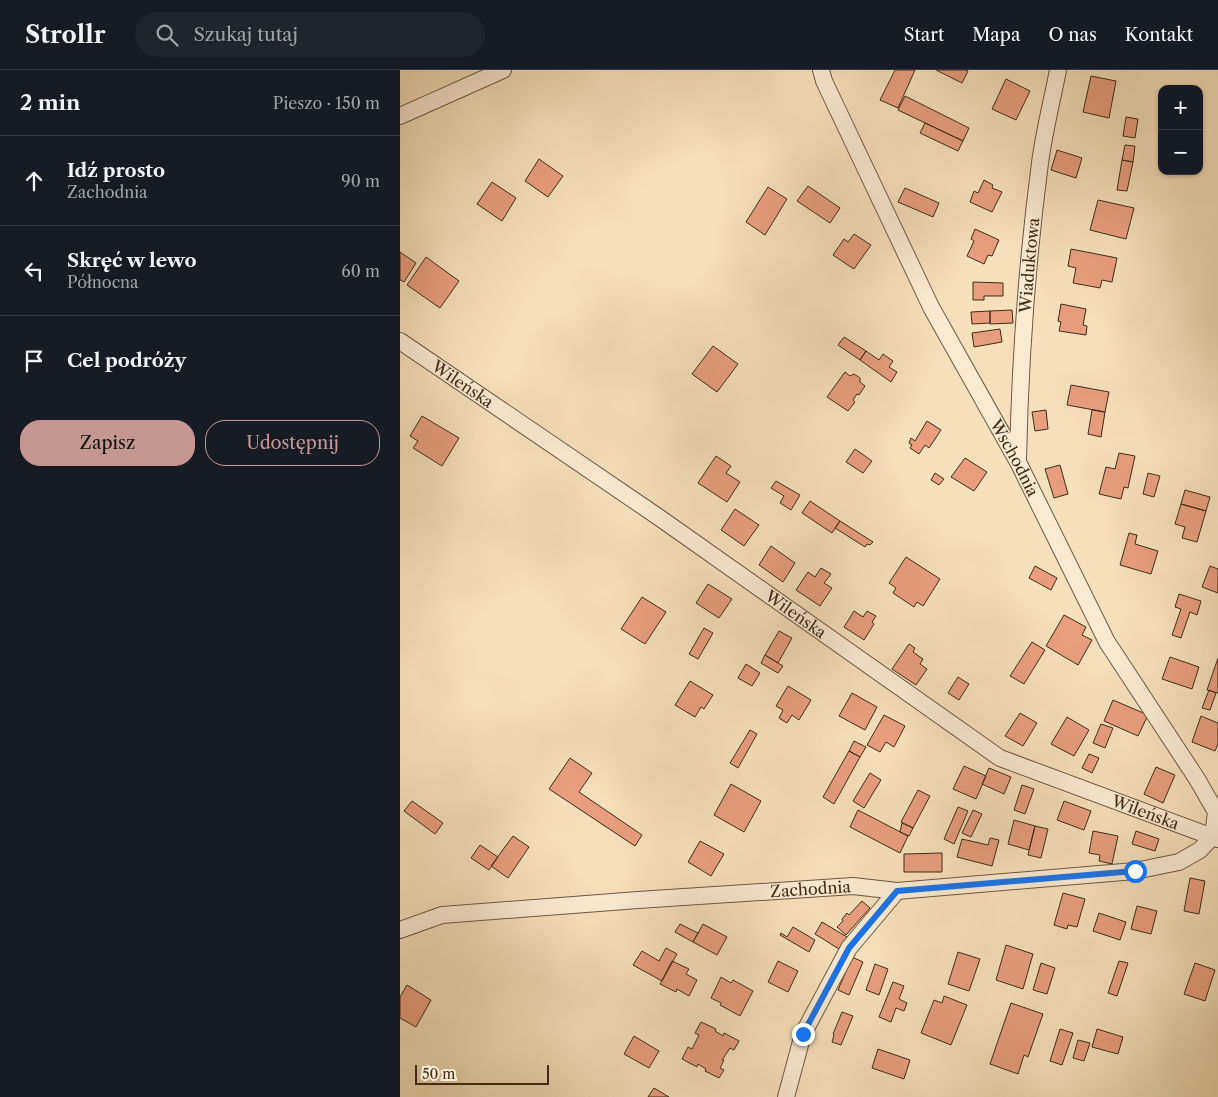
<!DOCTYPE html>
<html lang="pl">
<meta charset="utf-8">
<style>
:root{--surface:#171b24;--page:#20242c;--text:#f1f3f6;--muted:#9ea1a6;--line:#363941;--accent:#c59692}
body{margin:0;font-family:"Libre Caslon Text",serif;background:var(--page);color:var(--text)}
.controls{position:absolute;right:15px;top:15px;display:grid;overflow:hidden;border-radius:10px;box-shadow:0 1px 4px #0004}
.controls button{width:45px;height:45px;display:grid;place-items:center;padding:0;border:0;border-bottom:1px solid var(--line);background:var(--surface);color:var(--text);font:25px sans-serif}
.scale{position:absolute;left:15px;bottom:12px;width:134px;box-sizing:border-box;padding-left:5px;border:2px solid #402c17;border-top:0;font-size:14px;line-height:18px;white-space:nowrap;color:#402c17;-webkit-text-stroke:4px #f9ebd2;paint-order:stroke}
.stop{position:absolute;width:15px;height:15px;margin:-11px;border:4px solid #1a73e8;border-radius:50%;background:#fff}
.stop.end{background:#1a73e8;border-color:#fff;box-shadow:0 1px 5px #0008}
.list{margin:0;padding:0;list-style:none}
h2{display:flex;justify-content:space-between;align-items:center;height:65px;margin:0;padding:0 20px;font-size:21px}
h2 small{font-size:16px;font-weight:400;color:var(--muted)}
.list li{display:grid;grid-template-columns:32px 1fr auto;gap:15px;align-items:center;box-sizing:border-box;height:90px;padding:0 20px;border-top:1px solid var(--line)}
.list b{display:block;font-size:19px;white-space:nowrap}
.list p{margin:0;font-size:16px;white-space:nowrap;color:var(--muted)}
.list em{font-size:16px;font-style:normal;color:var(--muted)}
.actions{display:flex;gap:10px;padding:15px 20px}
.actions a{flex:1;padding:11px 0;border:1px solid var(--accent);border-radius:20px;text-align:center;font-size:18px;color:var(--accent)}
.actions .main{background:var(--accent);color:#111}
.icon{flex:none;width:28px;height:28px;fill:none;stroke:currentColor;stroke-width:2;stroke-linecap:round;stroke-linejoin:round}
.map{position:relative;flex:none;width:818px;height:1027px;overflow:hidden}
header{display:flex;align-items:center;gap:30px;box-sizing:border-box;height:70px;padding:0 25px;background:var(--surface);border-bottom:1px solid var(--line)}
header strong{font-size:24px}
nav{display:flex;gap:28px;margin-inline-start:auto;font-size:18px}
.search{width:350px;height:45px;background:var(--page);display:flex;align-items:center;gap:12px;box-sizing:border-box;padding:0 18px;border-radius:28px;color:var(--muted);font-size:19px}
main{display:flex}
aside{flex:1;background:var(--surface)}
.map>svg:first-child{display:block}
.building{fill:#e89e7d;stroke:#402c17}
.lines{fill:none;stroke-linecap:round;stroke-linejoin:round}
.minor-casing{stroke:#6e5940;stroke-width:18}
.minor{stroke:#f9ebd2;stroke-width:16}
.route{stroke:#1a73e8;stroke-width:6}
.labels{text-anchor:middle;stroke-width:4;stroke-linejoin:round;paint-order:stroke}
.street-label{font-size:16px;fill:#402c17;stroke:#f9ebd2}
</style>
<header>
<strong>Strollr</strong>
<div class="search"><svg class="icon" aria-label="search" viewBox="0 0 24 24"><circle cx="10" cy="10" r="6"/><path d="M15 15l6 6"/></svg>Szukaj tutaj</div>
<nav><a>Start</a><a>Mapa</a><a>O nas</a><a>Kontakt</a></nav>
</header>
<main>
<aside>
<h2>2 min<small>Pieszo · 150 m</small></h2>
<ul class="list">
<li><svg class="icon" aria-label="ahead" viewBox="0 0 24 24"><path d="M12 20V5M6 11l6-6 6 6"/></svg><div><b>Idź prosto</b><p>Zachodnia</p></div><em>90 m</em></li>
<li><svg class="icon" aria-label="left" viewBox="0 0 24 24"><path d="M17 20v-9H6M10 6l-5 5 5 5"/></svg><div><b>Skręć w lewo</b><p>Północna</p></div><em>60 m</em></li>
<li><svg class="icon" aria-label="arrive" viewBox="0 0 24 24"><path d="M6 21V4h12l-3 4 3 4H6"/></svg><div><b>Cel podróży</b></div></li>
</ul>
<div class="actions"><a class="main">Zapisz</a><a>Udostępnij</a></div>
</aside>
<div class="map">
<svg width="818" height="1027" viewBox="0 0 818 1027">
<rect width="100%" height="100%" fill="#f6e0b9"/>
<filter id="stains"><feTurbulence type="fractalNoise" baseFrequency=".004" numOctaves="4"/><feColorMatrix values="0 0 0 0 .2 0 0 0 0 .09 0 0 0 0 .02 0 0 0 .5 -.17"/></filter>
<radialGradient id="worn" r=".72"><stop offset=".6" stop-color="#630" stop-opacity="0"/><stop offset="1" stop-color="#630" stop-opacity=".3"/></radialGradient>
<path class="building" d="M495,0H515L498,38L480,30Z
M536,0H565L568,1L562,13Z
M691,6L716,11L709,48L683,42Z
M606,9L630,21L616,50L592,39Z
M505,26L569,58L563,71L498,40Z
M726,47L738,49L735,68L723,66Z
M525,53L563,71L558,81L520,63Z
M725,75L735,76L733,92L722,90Z
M657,80L682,88L676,108L651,100Z
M139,89L163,106L148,127L125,111Z
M722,90L733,92L727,121L717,120Z
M584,110L593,115L592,118L602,122L592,142L570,132L574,121L578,123Z
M92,112L116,128L102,151L77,134Z
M408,116L440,138L430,153L397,131Z
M368,117L387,129L365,165L346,152Z
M505,118L539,133L533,147L498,132Z
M698,130L734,138L726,169L690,160Z
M575,159L599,170L592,186L588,185L584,194L567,186L574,171L571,169Z
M454,164L471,175L454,199L433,185L444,169L448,172Z
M671,179L717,188L712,212L702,210L700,218L673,213L676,198L668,196Z
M0,182L16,193L4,212L0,210Z
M26,187L59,211L40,238L7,215Z
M573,212L603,213V226H584V230H573Z
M661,234L686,239L683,255L687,256L686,265L659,261L661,252L658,251Z
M612,240L613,253L590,254V241Z
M590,241V253L572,254L571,242Z
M600,259L602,272L574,277L572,263Z
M444,267L466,281L460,290L438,275Z
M313,276L338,294L317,322L292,304Z
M466,281L479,290L483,284L493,291L489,297L497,302L491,312L460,290Z
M445,302L450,306L454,304L460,308V312L465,316L459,325L457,324L453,330L455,332L448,341L427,327Z
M671,315L709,322L705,342L667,335Z
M646,340L648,359L635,361L632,342Z
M692,340L705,342L701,367L688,364Z
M22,346L59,368L42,396L13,378L18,371L10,366Z
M527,351L541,360L529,378L525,375L519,384L510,378L512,375L509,373L511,368L515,371Z
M455,379L472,391L463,403L446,392Z
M719,383L735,386L728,418L724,417L721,429L699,424L706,397L715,399Z
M316,386L331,396L326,403L340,412L327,432L298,413Z
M565,388L587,402L574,421L551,407Z
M660,395L668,424L654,428L645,399Z
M535,403L544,409L539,415L531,410Z
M748,403L760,406L754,427L743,424Z
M376,411L400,425L391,440L380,433L384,426L371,418Z
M785,420L810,427L806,441L781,434Z
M410,431L440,451L432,463L402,443Z
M781,434L806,441L797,472L782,468L785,457L775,454Z
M335,439L359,455L344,476L321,460Z
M440,451L473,472L470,475L467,474L465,477L435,458Z
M729,463L737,465L735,474L758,481L751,504L720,495Z
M371,476L395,493L383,512L359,495Z
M506,487L540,509L523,536L517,532L514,537L493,523L496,518L489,513Z
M635,496L657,508L651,520L629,508Z
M810,496L818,499V523L802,517Z
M421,498L431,504L424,513L432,518L420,536L396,520L408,502L415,507Z
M308,514L332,529L319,548L296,533Z
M779,524L801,531L797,545L790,542L781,568L772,565L781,539L775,537Z
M242,527L266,542L245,574L221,559Z
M454,541L463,547L467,541L476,546L472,552L474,554L464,570L444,557Z
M664,545L686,557L682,565L692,570L678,595L646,576Z
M304,558L313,563L298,589L289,584Z
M379,561L392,568L378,593L365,585Z
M632,572L645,580L624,614L610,606Z
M509,574L515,578L513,582L523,589L520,594L527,599L516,615L492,599Z
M365,585L383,596L378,603L361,593Z
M770,587L799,597L792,619L762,609Z
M818,588V623L807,620Z
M346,594L360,603L352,616L338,608Z
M558,607L569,614L559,630L548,623Z
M290,611L313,625L304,639L301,637L295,647L275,635Z
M388,616L411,630L399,650L392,645L387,653L379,648L383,640L376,636Z
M809,620L816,623L810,640L802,638Z
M452,623L477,637L465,660L439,646Z
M713,630L748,645L738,666L704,651Z
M620,643L637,653L623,676L605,666Z
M484,645L505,656L494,677L486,672L480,682L467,675Z
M801,646L818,653V674L815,681L792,672Z
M667,647L689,660L674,686L651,674Z
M701,654L713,658L705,678L693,673Z
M350,660L357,664L338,698L330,693Z
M454,671L466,677L460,687L449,681Z
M449,681L460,687L434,734L423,727Z
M689,684L699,688L692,703L682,698Z
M170,688L192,703L179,722L242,765L235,776L149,719Z
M564,696L586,706L576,729L553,719Z
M756,697L775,705L763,733L744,724Z
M589,698L611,707L604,724L582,714Z
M470,703L481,710L464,738L453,731Z
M331,714L361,731L344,762L314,745Z
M622,715L634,719L625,744L614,740Z
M518,720L530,726L513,758L501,752Z
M12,731L43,753L35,764L4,741Z
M664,731L691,741L684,760L657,750Z
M558,737L568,741L554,774L544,769Z
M458,740L508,766L500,783L450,757Z
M573,740L582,744L571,767L562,763Z
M614,750L635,756L629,780L608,774Z
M502,753L513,758L509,766L500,762Z
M635,756L648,759L641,788L628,785Z
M693,761L718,766L712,794L699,791L700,785L689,783Z
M736,761L759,769L755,781L732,774Z
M113,766L129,777L108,808L91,796Z
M590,768L599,770L592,796L557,787L562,769L588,775Z
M300,771L324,784L311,806L288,792Z
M80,775L98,787L89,800L71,788Z
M542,783V802H504V784Z
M790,808L805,811L799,844L784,841Z
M663,823L685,829L677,857L668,855L667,859L654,855Z
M462,831L470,838L446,865L437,857L443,851L442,849L447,843L449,845Z
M737,836L757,841L751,864L731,859Z
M699,843L726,852L720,870L693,861Z
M422,852L447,867L439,879L415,864Z
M280,854L298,863L293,872L275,862Z
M303,854L327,867L317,885L293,872Z
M393,857L415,870L409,882L380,865L381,863L387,867Z
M606,875L633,884L623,919L596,910Z
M266,878L277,884L262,911L233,895L242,881L259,891Z
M558,882L580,889L569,921L548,914Z
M452,887L463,892L449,925L438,920Z
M272,891L289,899L286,904L297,910L289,926L277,919L276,922L260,914Z
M378,891L398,901L388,922L368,912Z
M719,891L728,893L717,926L708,923Z
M641,893L655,898L647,924L633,920Z
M795,893L815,900L805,931L784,924Z
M475,894L488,899L479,925L466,920Z
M321,907L331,913L333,910L353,921L340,946L320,935L321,933L311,928Z
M493,912L504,916L499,929L507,933L504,941L496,938L491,952L479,947Z
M7,915L31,930L16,957L0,948V927Z
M544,926L567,935L551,975L521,963L534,930L542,933Z
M611,933L643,944L628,987L624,985L618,1004L590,994Z
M442,942L453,946L441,975L432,972L434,965L433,964Z
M301,952L316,959L315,961L323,966L324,963L339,971L334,980L330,978L322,990H324L320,998L324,1000L319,1008L305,1001L306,999L298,994L297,997L282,989L288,977L292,979L299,965L295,963Z
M660,959L673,963L662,995L650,991Z
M697,959L723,967L718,984L692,977Z
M234,966L259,981L249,998L224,984Z
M678,970L690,973L684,991L673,988Z
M478,979L510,990L504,1009L472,998Z
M254,1018L269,1027H248Z"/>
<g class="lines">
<defs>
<g id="minor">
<path id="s1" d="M421,0L424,11L531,237L618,392L707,572L797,709L816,742L813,766"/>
<path d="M0,46L103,0"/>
<path id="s2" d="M0,271L257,446L600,688L818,769"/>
<path id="s3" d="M618,390C620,291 627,192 640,93C644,62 652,31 658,0"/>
<path id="s4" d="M0,860L42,845L238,830L453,816L497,821L735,801L779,792L800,780L813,766"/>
<path d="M386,1027L403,964L449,878L497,821"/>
</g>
</defs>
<use href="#minor" class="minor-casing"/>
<use href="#minor" class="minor"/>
</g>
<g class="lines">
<path class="route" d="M403,964L449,878L497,821L735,801"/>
</g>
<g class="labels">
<g class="street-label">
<text dy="6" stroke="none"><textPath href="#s3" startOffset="195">Wiaduktowa</textPath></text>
<text dy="6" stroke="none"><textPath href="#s2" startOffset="76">Wileńska</textPath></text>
<text dy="6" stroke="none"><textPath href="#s1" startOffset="434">Wschodnia</textPath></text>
<text dy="6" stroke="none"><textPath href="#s2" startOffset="481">Wileńska</textPath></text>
<text dy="6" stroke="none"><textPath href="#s2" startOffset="886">Wileńska</textPath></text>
<text dy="6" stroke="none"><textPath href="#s4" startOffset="414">Zachodnia</textPath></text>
</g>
</g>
<rect width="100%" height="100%" filter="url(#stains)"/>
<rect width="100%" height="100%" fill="url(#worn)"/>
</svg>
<div class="controls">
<button>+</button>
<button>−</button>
</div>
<div class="scale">50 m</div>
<div class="stop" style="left:735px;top:801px"></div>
<div class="stop end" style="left:403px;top:964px"></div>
</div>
</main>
